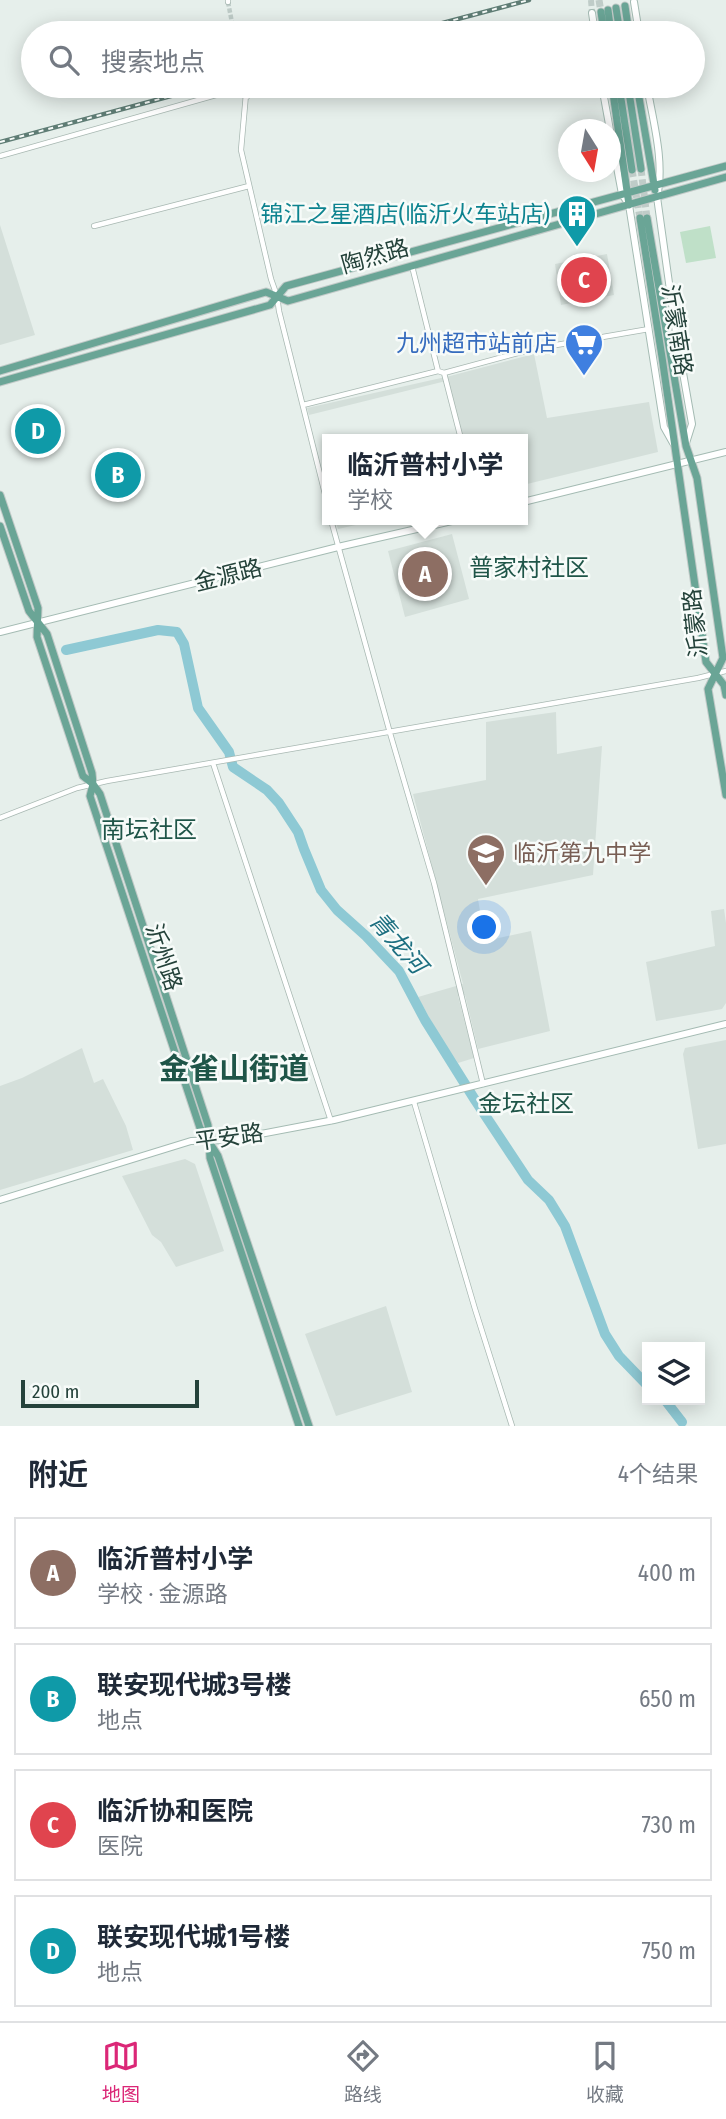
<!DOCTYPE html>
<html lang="zh">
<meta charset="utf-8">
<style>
:root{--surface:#fff;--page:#f2f2f3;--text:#1f2937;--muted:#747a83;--line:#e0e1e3;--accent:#db2777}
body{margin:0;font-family:"Fira Sans Condensed","Noto Sans SC",sans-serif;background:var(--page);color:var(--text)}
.controls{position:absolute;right:21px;bottom:21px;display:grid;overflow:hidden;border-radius:0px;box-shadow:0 4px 18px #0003}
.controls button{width:63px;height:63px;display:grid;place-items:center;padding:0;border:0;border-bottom:2px solid var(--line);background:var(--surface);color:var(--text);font:35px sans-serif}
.compass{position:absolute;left:558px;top:119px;width:63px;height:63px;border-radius:50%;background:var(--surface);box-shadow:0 4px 18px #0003;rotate:169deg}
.scale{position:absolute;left:21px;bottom:18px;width:178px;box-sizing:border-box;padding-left:7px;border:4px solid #24423a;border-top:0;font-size:19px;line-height:24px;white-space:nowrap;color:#24423a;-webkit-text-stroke:5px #f7fbf9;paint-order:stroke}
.you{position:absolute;left:485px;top:928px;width:24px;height:24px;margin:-18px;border:5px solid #fff;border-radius:50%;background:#1a73e8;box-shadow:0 0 0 10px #1a73e833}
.badge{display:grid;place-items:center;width:46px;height:46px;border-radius:50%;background:var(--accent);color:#fff;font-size:23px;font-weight:700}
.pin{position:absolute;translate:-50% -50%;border:4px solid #fff;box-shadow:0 2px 7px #0006}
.popup{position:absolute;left:322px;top:434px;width:206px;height:91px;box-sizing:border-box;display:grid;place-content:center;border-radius:0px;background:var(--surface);filter:drop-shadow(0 2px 5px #0005);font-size:23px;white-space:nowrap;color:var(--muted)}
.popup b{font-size:26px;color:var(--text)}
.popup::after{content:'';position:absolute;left:50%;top:100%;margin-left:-14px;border:14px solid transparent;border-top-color:var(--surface)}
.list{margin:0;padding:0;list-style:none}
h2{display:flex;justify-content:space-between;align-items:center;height:91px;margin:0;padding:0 28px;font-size:30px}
h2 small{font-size:23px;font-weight:400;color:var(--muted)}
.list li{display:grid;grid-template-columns:46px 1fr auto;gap:21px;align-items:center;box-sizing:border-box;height:112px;margin:0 14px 14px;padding:0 14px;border:2px solid var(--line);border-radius:0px}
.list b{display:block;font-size:26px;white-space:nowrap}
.list p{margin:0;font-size:23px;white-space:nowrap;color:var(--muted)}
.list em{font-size:23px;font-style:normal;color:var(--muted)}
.icon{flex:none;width:38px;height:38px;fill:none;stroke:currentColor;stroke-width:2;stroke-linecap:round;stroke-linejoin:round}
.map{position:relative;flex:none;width:726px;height:1426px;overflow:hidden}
.search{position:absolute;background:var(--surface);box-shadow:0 4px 18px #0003;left:21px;right:21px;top:21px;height:77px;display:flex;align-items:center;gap:18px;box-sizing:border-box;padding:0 24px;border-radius:38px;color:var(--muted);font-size:26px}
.sheet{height:595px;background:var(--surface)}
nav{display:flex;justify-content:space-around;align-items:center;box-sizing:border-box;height:98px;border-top:2px solid var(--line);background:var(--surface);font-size:19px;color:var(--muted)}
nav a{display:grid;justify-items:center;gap:4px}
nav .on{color:var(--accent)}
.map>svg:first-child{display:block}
.built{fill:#d4dfda}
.green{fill:#bfe0c8}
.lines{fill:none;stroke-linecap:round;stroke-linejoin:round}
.river{stroke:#8ec9d4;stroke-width:10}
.street-tunnel{stroke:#bfccc8;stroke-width:4.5;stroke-dasharray:4.5 2;stroke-linecap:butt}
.secondary-tunnel{stroke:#bfccc8;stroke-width:6;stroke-dasharray:6 3;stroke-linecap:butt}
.primary-tunnel{stroke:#bfccc8;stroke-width:7;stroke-dasharray:7 3.5;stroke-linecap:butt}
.street-casing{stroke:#a8b8b2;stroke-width:6}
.secondary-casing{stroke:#a4bbb3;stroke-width:8}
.primary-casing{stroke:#c2cac8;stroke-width:9}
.street{stroke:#fff;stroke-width:4.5}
.secondary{stroke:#fff;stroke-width:6}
.primary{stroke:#6aa596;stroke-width:7}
.rail-casing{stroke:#5f7d75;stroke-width:4.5}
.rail{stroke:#f7fbf9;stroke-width:2;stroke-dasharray:5;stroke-linecap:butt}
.labels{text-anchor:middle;stroke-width:5;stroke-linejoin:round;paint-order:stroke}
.culture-label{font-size:23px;fill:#0d838f;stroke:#f7fbf9;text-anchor:end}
.street-label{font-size:23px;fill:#24423a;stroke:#f7fbf9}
.shop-label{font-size:23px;fill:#366cbe;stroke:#f7fbf9;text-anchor:end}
.education-label{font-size:23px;fill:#785e54;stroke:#f7fbf9;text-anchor:start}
.neighbourhood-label{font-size:24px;fill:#1f5548;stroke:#f7fbf9}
.water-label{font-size:24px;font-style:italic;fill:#1c6f80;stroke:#f7fbf9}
.district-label{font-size:30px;font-weight:bold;fill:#1f5548;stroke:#f7fbf9}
</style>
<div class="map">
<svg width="726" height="1426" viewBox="0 0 726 1426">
<rect width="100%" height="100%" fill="#e6efeb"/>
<path class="built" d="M0,225L35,335L0,345Z
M607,254L614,295L561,305L555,264Z
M534,354L547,418L649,402L658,452L523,485V439H448L459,437L446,381L309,415L307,408L450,376Z
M335,520H378L338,529Z
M452,534L469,599L405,617L388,551Z
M556,712L557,754L602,746L593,875L478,899L485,941L531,931L550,1031L478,1049L465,995L458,996L474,1058L458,1063L439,1035L418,997L463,984L413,794L486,780V722Z
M724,909L726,923V1003L722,1009L656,1021L646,962L715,946L711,911Z
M726,1040V1144L698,1149L683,1054L685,1048Z
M82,1048L94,1083L103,1079L126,1126L133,1150L0,1190V1086L22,1078Z
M185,1159L195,1164L224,1251L176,1267L161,1242L152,1235L122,1176Z
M386,1306L412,1392L336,1416L305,1334Z"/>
<path class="green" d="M710,226L716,258L686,263L680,232Z"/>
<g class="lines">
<path class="river" d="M66,650L158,630L177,632L184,644L198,708L229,752L233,767L267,790L279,803L298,832L304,849L321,890L337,910L366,936L399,971L425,1020L475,1100L528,1180L549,1200L565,1226L605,1334L619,1356L647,1385
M665,1400L682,1422"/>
<path class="street-tunnel" d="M228,2L234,33
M245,86L246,94"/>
<path class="secondary-tunnel" d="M591,0L592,13"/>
<path class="primary-tunnel" d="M599,0L601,12
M641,169L647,218
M632,170L640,218"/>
<defs>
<path id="street" d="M228,0V2
M246,94L241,150L271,279L277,296L279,311L327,502
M0,156L223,93H239L247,97
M94,226L249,186
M412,266L438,371
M444,373L461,439
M303,405L438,371L444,373L533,349L649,329
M331,520L390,733L434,883L483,1084
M213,763L331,1121
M0,818L77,788L107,781L698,678L726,671
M414,1102L475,1309L512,1426"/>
<path id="secondary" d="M634,2L639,33
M592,13L595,33
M602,86L610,130
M647,86C653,121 665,162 657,197L676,333L692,424L686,443
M610,130L622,194L629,205L664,427L673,443
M523,502L726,452
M0,632L338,547L456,520
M0,1200L191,1141L229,1140L334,1120L726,1024"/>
<path id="primary" d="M625,6L629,33
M616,8L620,33
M608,10L611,33
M601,12L604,33
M612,86L629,205
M619,86L632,170
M628,86L641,169
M637,86L655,190
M640,218L662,357L706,662L724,685L726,695
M647,218L686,446L697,478L723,658L708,689L726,795
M0,371L266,292L288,301L726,177
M0,382L270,305L286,286L726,166
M0,495L38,608L37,637L83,776L93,784L100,794L208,1125L210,1158L299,1426
M0,526L29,611L47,634L92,773L93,784L90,796L200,1128L218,1156L309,1426"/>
</defs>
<use href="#street" class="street-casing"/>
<use href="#secondary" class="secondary-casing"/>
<use href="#primary" class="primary-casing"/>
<use href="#street" class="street"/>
<use href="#secondary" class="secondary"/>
<use href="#primary" class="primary"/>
<defs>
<path id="rail" d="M387,33L413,26
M405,33L529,0
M0,142L208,86"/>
</defs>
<use href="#rail" class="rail-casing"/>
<use href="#rail" class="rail"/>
</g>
<defs>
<symbol id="building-pin" viewBox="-11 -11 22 30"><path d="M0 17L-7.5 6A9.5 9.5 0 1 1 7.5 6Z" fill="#0f9aa8" stroke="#f7fbf9"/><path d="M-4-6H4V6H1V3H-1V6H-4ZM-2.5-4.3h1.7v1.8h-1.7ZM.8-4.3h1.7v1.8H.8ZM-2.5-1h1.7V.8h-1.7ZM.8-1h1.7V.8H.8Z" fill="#fff"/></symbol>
<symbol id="supermarket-pin" viewBox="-11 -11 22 30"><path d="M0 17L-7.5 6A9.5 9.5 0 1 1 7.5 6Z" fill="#3f7fe0" stroke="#f7fbf9"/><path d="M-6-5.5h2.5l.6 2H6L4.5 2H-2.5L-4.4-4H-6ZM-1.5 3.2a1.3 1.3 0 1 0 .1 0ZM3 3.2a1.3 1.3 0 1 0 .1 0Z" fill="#fff"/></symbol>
<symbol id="school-pin" viewBox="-11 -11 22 30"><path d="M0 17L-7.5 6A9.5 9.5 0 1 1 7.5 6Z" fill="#8d6e63" stroke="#f7fbf9"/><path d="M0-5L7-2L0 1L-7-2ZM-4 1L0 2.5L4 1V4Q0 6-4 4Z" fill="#fff"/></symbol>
</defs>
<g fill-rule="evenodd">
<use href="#building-pin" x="555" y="192" width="44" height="60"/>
<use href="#supermarket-pin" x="562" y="321" width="44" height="60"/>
<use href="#school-pin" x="464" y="831" width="44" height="60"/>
</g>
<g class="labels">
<g class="culture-label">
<text x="550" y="222">锦江之星酒店(临沂火车站店)</text>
</g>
<g class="street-label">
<text transform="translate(375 256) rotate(-16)" y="8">陶然路</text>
<text transform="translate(677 330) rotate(81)" y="8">沂蒙南路</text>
<text transform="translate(228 575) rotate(-14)" y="8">金源路</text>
<text transform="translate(695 623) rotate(-96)" y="8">沂蒙路</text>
<text transform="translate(164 957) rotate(72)" y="8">沂州路</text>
<text transform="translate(229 1137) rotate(-8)" y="8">平安路</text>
</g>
<g class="shop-label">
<text x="557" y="351">九州超市站前店</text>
</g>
<g class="education-label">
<text x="513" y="861">临沂第九中学</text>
</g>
<g class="neighbourhood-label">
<text x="529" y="576">普家村社区</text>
<text x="149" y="838">南坛社区</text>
<text x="526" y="1112">金坛社区</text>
</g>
<g class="water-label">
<text transform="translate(398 943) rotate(49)" y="8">青龙河</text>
</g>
<g class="district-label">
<text x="234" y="1079">金雀山街道</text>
</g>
</g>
</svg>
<div class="controls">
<button><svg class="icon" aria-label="layers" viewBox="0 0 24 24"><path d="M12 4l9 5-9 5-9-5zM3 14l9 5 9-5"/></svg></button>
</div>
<svg class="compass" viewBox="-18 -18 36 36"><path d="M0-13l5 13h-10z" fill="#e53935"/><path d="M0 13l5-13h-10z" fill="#747a83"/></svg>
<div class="scale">200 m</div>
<div class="you"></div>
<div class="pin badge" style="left:425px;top:574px;background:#8d6e63">A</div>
<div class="popup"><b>临沂普村小学</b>学校</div>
<div class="pin badge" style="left:118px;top:475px;background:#0f9aa8">B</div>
<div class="pin badge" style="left:584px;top:280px;background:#e0444e">C</div>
<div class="pin badge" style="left:38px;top:431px;background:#0f9aa8">D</div>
<div class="search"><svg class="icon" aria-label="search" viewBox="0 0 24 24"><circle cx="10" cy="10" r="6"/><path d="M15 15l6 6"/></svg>搜索地点</div>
</div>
<section class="sheet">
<h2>附近<small>4个结果</small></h2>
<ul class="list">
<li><span class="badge" style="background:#8d6e63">A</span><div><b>临沂普村小学</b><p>学校 · 金源路</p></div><em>400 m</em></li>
<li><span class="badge" style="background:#0f9aa8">B</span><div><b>联安现代城3号楼</b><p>地点</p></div><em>650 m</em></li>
<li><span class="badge" style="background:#e0444e">C</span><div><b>临沂协和医院</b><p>医院</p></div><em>730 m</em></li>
<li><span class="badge" style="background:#0f9aa8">D</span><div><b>联安现代城1号楼</b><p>地点</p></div><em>750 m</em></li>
</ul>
</section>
<nav>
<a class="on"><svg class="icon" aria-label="map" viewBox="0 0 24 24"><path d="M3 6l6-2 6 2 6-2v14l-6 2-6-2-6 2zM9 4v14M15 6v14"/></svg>地图</a>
<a><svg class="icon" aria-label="directions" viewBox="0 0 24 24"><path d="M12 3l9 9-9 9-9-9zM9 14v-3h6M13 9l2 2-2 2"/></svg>路线</a>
<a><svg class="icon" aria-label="saved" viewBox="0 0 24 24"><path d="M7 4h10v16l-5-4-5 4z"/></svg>收藏</a>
</nav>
